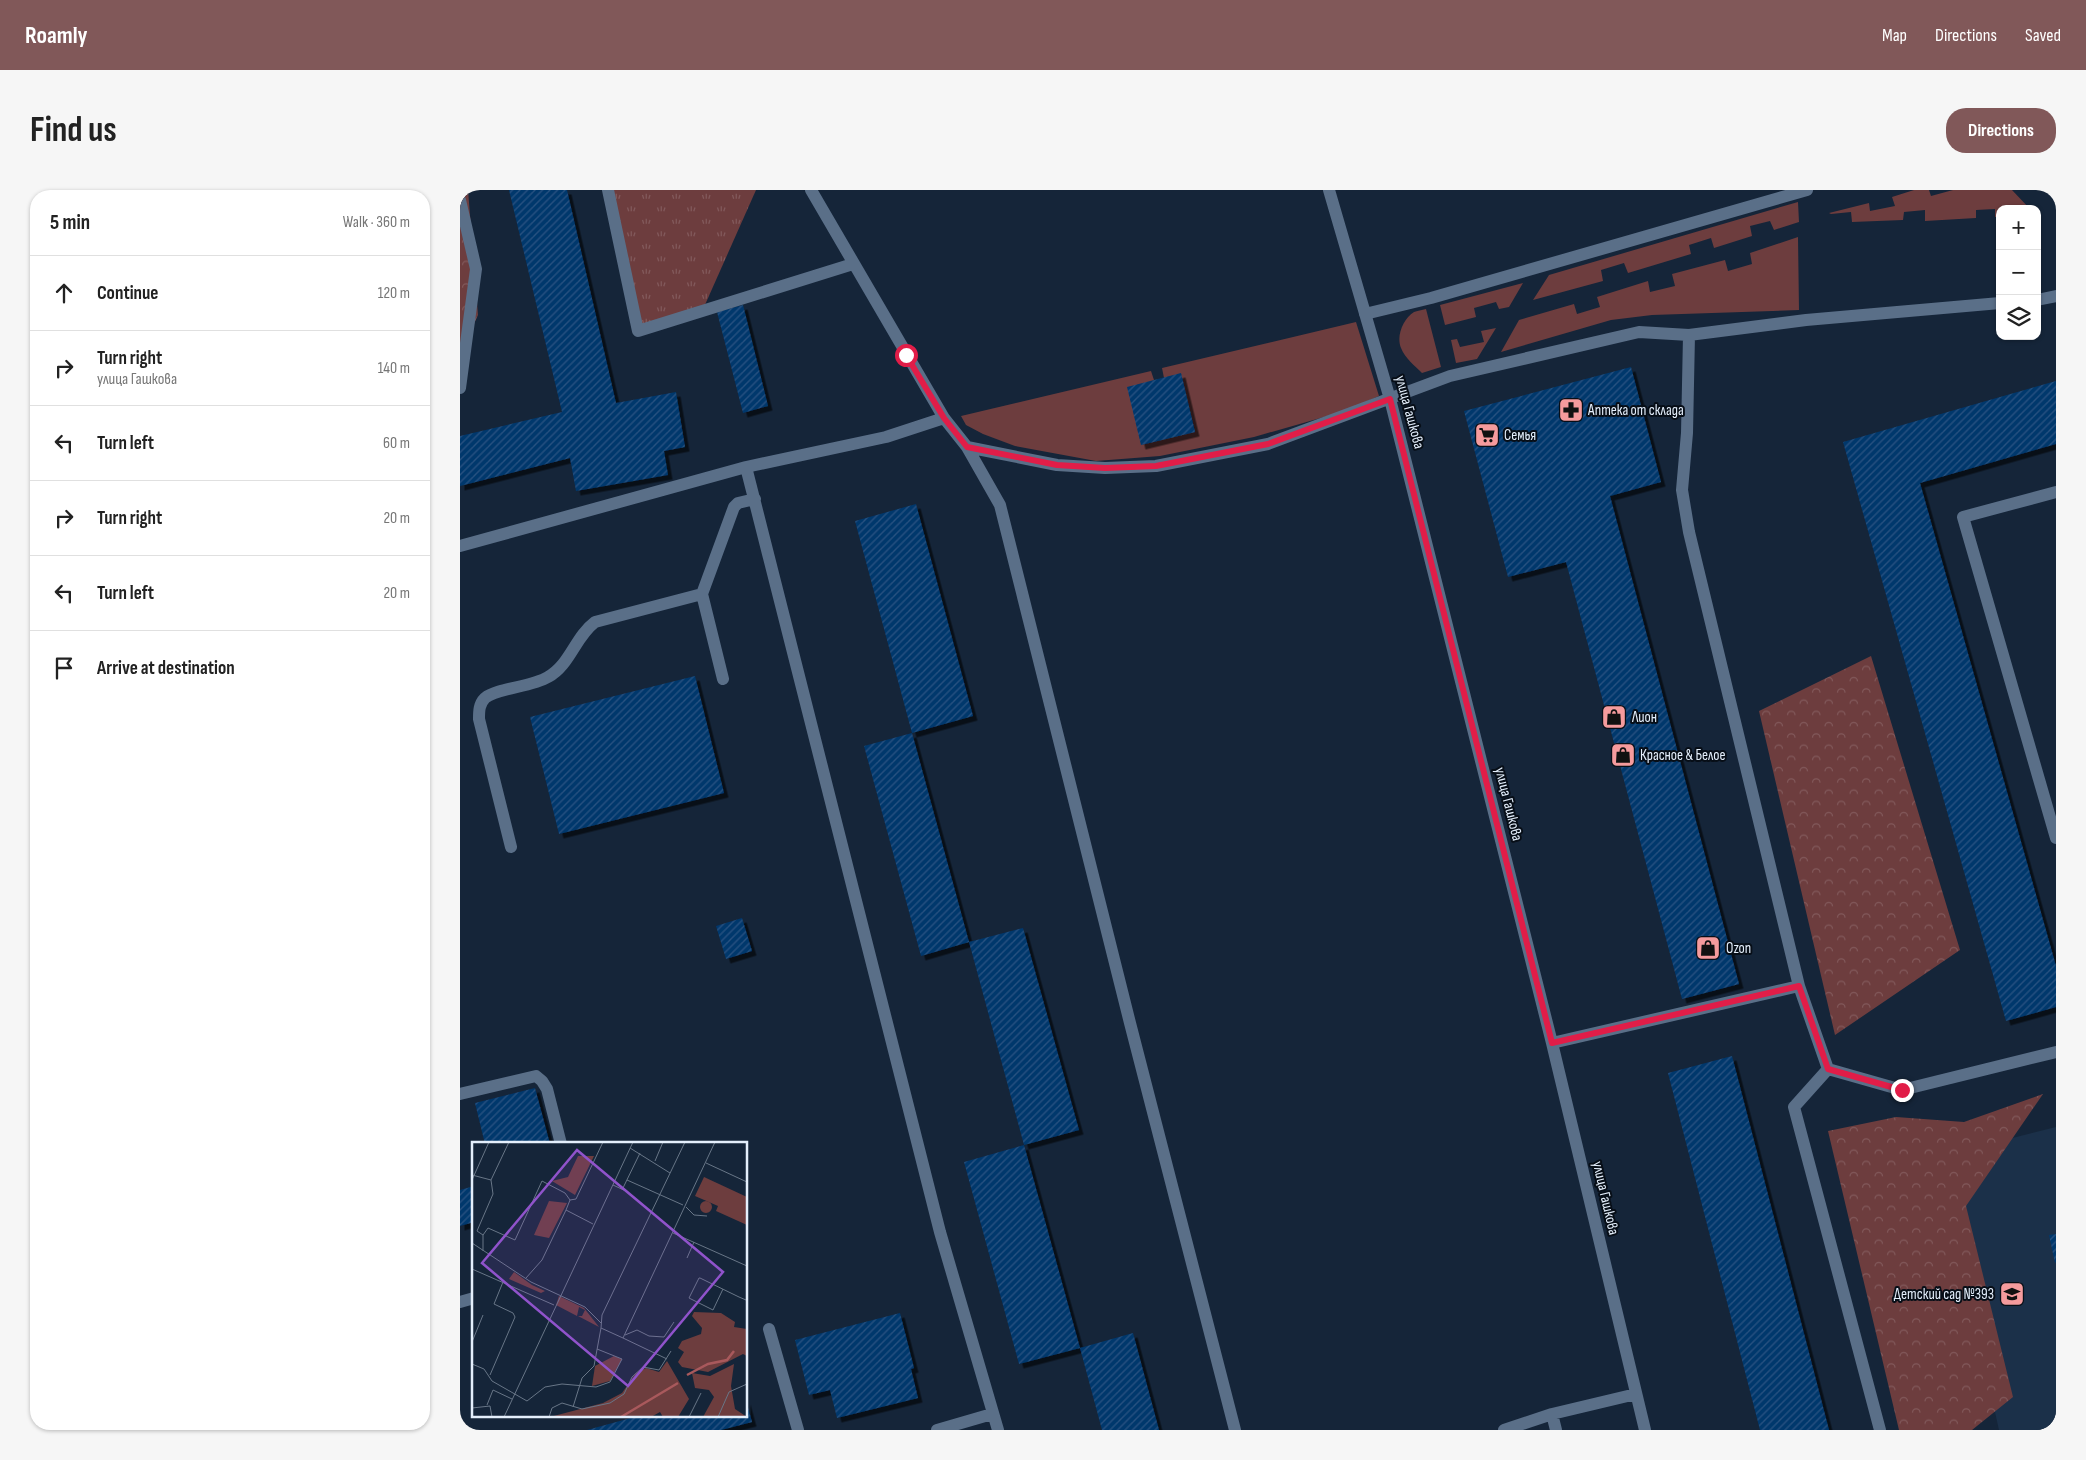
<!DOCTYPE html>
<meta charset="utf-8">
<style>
:root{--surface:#fff;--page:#f6f6f6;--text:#222;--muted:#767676;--line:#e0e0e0;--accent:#815859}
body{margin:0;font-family:"Sofia Sans Condensed",sans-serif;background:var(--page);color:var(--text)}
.controls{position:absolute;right:15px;top:15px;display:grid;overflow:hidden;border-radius:10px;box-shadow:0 1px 4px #0004}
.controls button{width:45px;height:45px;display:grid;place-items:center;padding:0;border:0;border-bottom:1px solid var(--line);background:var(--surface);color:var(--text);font:25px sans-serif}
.stop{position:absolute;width:15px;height:15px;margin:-11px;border:4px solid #e11d48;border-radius:50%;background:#fff}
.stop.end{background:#e11d48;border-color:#fff;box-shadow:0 1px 5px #0008}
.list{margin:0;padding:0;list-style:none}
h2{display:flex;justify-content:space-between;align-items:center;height:65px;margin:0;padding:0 20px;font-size:21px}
h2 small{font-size:16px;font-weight:400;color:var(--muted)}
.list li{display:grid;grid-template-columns:32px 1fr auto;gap:15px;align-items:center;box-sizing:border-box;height:75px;padding:0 20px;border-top:1px solid var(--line)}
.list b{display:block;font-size:19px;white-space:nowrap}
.list p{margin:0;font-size:16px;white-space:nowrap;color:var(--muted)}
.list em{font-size:16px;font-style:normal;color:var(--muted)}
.icon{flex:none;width:28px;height:28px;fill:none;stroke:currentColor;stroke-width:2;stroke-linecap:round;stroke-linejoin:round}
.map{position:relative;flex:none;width:1596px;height:1240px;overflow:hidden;border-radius:20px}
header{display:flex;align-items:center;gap:30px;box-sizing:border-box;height:70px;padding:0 25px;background:var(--accent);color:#fff}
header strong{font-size:24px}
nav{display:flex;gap:28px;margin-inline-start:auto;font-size:18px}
.intro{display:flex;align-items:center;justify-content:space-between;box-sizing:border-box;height:120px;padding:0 30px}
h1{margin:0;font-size:35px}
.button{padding:12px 22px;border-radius:20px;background:var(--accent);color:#fff;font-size:18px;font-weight:700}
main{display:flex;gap:30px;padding:0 30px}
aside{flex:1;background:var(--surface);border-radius:20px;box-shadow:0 1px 4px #0004}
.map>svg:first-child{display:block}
.built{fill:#1b3049}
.grass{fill:#6d3d3e}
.forest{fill:url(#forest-crowns)}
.park{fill:url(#park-tufts)}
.building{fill:url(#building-hatch);filter:url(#shadow)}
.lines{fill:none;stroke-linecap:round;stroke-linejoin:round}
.minor{stroke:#5a6f88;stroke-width:12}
.route{stroke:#e11d48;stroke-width:6}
.labels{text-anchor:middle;stroke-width:4;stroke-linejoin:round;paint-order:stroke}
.poi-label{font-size:15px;fill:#e4effc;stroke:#070e17;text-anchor:start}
.street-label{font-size:15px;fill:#e4effc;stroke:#070e17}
.inset-river{fill:none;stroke:#a9595c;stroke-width:2.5}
.inset-road{fill:none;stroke:#687687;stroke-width:1}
.view{fill:#9053cb;fill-opacity:0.15;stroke:#9053cb;stroke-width:2.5}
.inset-edge{fill:none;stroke:#e4effc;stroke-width:2.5}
</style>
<header>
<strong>Roamly</strong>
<nav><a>Map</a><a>Directions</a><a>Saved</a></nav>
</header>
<div class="intro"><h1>Find us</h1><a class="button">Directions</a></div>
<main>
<aside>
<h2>5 min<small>Walk · 360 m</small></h2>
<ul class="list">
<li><svg class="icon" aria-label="ahead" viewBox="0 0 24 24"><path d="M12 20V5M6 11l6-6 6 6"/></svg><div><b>Continue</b></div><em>120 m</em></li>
<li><svg class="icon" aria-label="right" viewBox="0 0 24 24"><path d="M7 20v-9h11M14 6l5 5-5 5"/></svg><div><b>Turn right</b><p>улица Гашкова</p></div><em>140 m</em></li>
<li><svg class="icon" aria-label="left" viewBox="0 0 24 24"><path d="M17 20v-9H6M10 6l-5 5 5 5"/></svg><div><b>Turn left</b></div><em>60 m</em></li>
<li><svg class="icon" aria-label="right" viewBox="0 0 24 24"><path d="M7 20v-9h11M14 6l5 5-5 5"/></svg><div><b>Turn right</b></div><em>20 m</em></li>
<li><svg class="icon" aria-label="left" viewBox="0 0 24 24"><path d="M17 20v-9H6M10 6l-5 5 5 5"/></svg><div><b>Turn left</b></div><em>20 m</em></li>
<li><svg class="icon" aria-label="arrive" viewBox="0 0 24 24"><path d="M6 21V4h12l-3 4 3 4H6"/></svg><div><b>Arrive at destination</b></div></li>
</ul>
</aside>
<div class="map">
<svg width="1596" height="1240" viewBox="0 0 1596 1240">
<defs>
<pattern id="forest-crowns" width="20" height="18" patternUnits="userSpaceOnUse" patternTransform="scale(1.25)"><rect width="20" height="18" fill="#6d3d3e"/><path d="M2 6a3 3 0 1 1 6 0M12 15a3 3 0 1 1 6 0" fill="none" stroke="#82595b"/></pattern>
<pattern id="park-tufts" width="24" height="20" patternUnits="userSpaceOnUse" patternTransform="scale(1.25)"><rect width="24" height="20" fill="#6d3d3e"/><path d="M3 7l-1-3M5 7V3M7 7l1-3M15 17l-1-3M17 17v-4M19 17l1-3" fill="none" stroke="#82595b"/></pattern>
<pattern id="building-hatch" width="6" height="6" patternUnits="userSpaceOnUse" patternTransform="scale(1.25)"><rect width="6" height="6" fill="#02376c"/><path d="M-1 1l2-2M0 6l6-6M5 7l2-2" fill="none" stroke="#275482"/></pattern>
<filter id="shadow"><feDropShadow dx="4.5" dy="4.5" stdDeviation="0" flood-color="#0009"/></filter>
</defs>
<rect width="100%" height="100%" fill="#152539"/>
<path class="built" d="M1596,937V1240H1539L1478,967Z"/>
<path class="grass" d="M1454,0H1469L1471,6L1493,0H1552L1570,19H1540V27H1535V19L1516,20V28L1465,31V20L1444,22L1443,30L1392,32L1391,22L1371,24L1369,23L1409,13L1410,21L1435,16L1432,7Z
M1338,12L1339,32L1314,40L1310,31L1290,36L1292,46L1254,58L1251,48L1229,55L1231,64L1168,83L1164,73L1141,80L1143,91L1073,110L1089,85Z
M1338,47L1339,120L1192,125L1151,130L1041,162L1059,130L1114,114L1117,124L1140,117L1137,107L1188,91L1190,102L1215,96L1212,84L1265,70L1268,81L1292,74L1290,63Z
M1063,93L1049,117L1039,119L1036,112L1014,118L1016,127L985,135L980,115Z
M966,119L981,177L962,183C955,176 945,168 941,158C936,146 943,129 954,122C957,121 962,120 966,119Z
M896,132L919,206L885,221L794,247L700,266L636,271L555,256L523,244L506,235L501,226L691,181L694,190L681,255L735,241L721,184L704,188L702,178Z
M1036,138L1017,169L996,173L991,150L997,149L1000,157L1024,152L1021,141Z"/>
<path class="forest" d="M0,0H8L18,125L0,165Z
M1411,466L1500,760L1375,845L1299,521Z
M1583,904L1506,1016L1553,1207L1512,1240H1439L1368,941L1436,927L1504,932Z"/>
<path class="park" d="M151,0H296L244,117L181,137Z"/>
<path class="building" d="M49,0H107L156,213L216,202L225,257L204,261L208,285L116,301L110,268L0,296V246L102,222Z
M283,115L308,216L283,223L257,122Z
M1171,177L1201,292L1150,306L1279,794L1222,809L1106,372L1048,387L1004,221Z
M721,183L735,242L681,255L667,197Z
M1596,191V254L1460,293L1596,776V817L1546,831L1383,252Z
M456,314L513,526L452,543L509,752L461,766L404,556L452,543L395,331Z
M235,486L264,603L99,644L70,527Z
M282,728L292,761L266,769L256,736Z
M563,738L619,940L564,955L509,752Z
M1272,866L1369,1240H1300L1208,883Z
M75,898L90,954H25L15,913Z
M564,955L620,1158L559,1174L504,972Z
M14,996V1032L0,1036V1000Z
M1596,1044V1072L1595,1073L1589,1045Z
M440,1123L454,1178L451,1179L458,1208L377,1228L370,1200L349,1205L335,1150Z
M673,1143L699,1240H642L620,1158Z
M286,1210L292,1232L261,1240H127L178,1226H286Z"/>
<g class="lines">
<path class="minor" d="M148,0L178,141L393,74
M869,0L930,209L1092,853L1185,1240
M0,10L16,79L0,198
M1577,110L1596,106
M905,124L971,108L1347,0
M1229,145L1227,243L1222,300L1229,342L1339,796L1368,879L1442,900L1596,862
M484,228L507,257L540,315L670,833L775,1240
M507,257L597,275L645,278L696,276L808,254L990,186L1179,142L1229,145L1346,130L1540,113
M286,277L426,247L484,228L351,0
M1596,302L1503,327L1596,648
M0,356L286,277L480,1042L538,1240
M242,404L263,489
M51,657L19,529C19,521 19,514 25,508C37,498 72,497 88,487C110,475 115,447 135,432L242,404L274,317L278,313L295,309
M1092,853L1339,796
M1368,879L1334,917L1420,1240
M0,904L76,886L82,891L87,899L101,954
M0,1112L14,1108
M309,1139L338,1240
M1092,1224L1096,1240
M477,1240L532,1224
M1044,1240L1092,1224L1176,1204"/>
</g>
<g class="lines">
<path class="route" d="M446,165L484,228L507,257L597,275L645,278L696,276L808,254L930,209L1092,853L1339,796L1368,879L1442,900"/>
</g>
<defs>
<symbol id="pharmacy-square" viewBox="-11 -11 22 22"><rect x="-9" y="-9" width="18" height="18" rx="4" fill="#f59b9d" stroke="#070e17"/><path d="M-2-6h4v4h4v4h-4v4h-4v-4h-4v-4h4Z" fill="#111"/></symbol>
<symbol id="supermarket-square" viewBox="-11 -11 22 22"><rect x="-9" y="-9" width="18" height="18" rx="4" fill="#f59b9d" stroke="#070e17"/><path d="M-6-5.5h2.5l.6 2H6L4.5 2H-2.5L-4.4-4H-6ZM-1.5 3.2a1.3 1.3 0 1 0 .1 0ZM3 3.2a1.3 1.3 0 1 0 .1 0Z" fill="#111"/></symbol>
<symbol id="shop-square" viewBox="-11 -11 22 22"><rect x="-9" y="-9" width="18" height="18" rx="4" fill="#f59b9d" stroke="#070e17"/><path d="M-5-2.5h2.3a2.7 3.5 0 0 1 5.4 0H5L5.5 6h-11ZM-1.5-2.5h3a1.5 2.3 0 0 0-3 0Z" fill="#111"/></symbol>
<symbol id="school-square" viewBox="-11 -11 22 22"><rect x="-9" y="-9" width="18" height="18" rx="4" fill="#f59b9d" stroke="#070e17"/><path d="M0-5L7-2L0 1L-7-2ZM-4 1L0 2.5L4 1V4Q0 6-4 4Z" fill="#111"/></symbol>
</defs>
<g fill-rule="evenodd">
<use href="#pharmacy-square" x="1097" y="206" width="28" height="28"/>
<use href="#supermarket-square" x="1013" y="231" width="28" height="28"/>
<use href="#shop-square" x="1140" y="513" width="28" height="28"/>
<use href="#shop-square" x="1149" y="551" width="28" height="28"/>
<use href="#shop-square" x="1234" y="744" width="28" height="28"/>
<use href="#school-square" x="1538" y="1090" width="28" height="28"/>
</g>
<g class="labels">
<g class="poi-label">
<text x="1128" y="225">Аптека от склада</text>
<text x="1044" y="250">Семья</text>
<text x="1172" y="532">Лион</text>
<text x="1180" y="570">Красное &amp; Белое</text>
<text x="1266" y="763">Ozon</text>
<text x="1534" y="1109" text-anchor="end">Детский сад №393</text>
</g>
<g class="street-label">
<text transform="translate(950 222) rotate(75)" y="5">улица Гашкова</text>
<text transform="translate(1049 614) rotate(76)" y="5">улица Гашкова</text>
<text transform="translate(1146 1008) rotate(77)" y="5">улица Гашкова</text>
</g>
</g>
<g transform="translate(12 952)">
<rect width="275" height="275" fill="#152539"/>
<path d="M228 65a6 6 0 1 1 12 0a6 6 0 1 1-12 0ZM42,130L60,143L73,149L69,151L37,137ZM87,154L112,166L127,185L106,174H110L113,168L107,165L105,174L84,163Z" fill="#6d3d3e"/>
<path d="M106,14H122L103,53L80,39L96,35ZM232,35L275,55V83L244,69L246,64L223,54ZM77,59L95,61L77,96L62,93ZM222,170L249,171L263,180L262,185L275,187V214L271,212L236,230L210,225L206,220L212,210L206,206L210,199L229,192L230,186L220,174ZM195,219L217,257L206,275H191L188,270L179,275H78L131,261L150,251L164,231L174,226L187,230ZM262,222L259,244L263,267L275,275H231L242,255L237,248L223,246L220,231L238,234Z" fill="#6d3d3e"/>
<path d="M142,214L150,217L138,239L120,244L123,224Z" fill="#6d3d3e"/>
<path class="inset-river" d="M215,233L236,222L255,218L262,209M149,275L206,241"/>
<path class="inset-road" d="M158,6L198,31M183,19L191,0M234,21L275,40M0,33L19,38M0,38L17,0M155,38L211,63M141,43L156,50M150,48L168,11M98,58L104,57L131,0M214,65L222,73L235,74M94,68L121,82M201,91L275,124M11,93L16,86L43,98L70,39L93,51L98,58L94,68L70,118L54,136M0,101L59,140L113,165L129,181M11,109V93L5,89L21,52L19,38L37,0M215,116L222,100M0,127L82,163M251,147L241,168L217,156L227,136H228L267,155L274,158M129,186L130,173L213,0M153,193L165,188L177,194L192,195L202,180M0,200L11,173M195,217L151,196L243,0M0,222L12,227L20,239L55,259L73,245L90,242L124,245L138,240L150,217L125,207M18,233L43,175L41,171L22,162L31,140M15,263L21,248L40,257M101,265L110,236L122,224L129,186L151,196M0,266L18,264L20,275M32,275L161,0M77,275L80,266L90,261L110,267L138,261L152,252L160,235L171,225L187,228L199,209M217,275L229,251M246,275L257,250L275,242"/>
<path class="view" d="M105,8L251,130L156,244L10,121Z"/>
<rect width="275" height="275" class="inset-edge"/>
</g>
</svg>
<div class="controls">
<button>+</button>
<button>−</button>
<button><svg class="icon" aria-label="layers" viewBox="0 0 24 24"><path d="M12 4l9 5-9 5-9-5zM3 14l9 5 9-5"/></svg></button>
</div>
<div class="stop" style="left:446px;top:165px"></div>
<div class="stop end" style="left:1442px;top:900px"></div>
</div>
</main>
